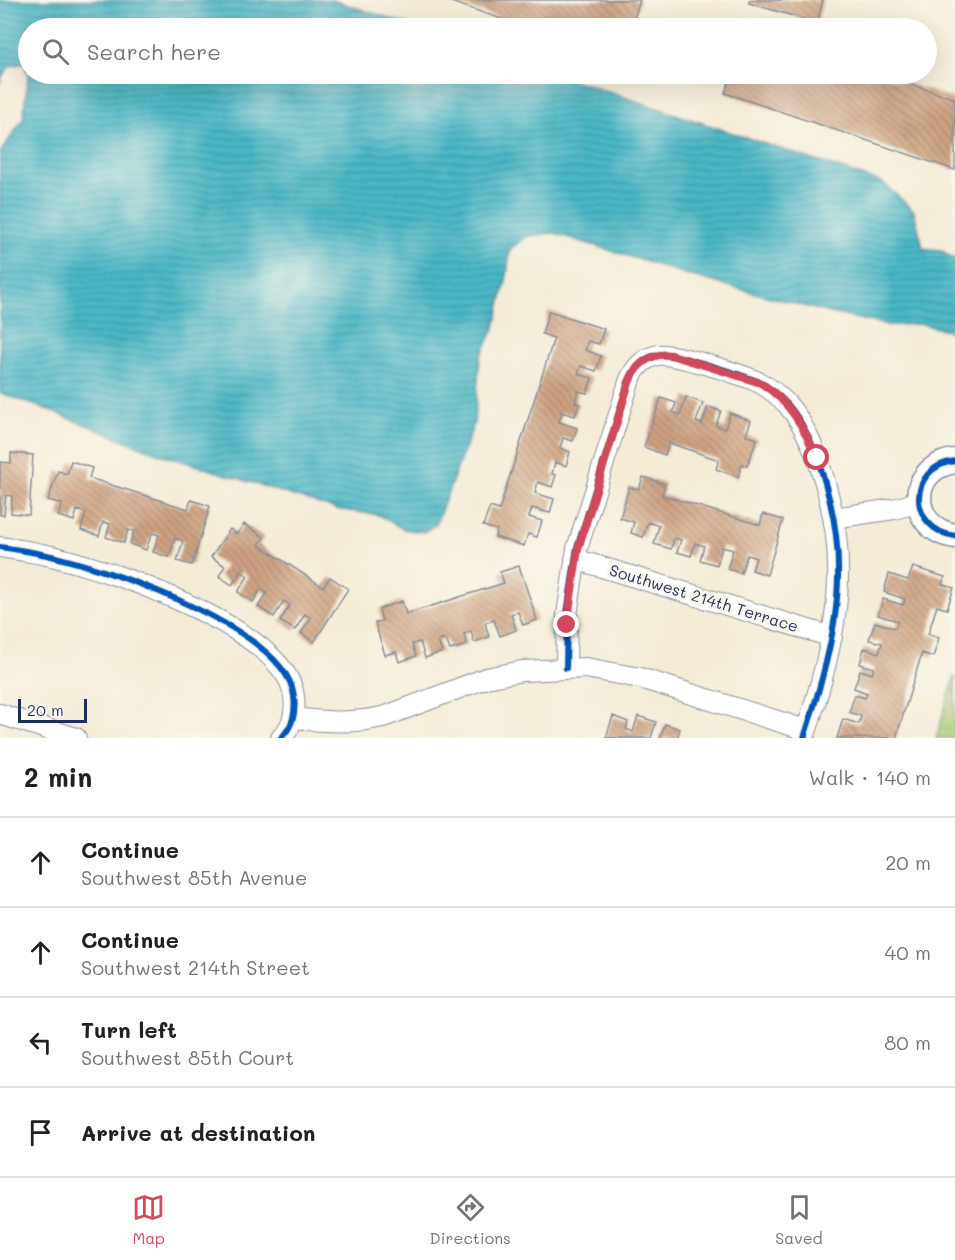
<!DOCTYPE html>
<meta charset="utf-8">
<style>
:root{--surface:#fff;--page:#f6f6f6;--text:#202124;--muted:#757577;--line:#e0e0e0;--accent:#d1495b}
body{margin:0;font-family:Mali,sans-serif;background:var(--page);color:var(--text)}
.scale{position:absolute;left:18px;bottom:15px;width:69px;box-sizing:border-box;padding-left:6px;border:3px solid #1b2f5e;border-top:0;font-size:16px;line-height:21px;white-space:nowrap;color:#1b2f5e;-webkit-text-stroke:4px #fbf7ec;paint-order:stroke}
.stop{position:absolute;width:18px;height:18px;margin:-14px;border:4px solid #d1495b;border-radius:50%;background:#fff}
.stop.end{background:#d1495b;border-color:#fff;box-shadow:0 2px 6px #0008}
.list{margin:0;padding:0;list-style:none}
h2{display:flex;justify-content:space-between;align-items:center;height:78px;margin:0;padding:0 24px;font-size:26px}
h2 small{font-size:20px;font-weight:400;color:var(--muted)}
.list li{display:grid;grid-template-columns:39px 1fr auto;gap:18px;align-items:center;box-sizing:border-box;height:90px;padding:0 24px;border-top:2px solid var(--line)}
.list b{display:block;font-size:22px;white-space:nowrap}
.list p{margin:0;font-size:20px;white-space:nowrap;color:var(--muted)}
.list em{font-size:20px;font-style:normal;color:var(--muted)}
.icon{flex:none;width:33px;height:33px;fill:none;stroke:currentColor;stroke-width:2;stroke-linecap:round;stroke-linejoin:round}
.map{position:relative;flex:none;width:955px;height:738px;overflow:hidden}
.search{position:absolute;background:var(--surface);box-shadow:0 6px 24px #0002;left:18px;right:18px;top:18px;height:66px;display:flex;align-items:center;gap:15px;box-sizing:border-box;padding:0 21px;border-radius:33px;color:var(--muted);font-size:22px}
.sheet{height:438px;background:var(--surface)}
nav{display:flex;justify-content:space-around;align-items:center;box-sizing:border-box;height:84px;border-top:2px solid var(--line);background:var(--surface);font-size:16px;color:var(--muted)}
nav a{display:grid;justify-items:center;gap:3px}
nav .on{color:var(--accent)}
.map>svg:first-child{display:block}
.grass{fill:url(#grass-tufts);stroke:#607a66;stroke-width:1.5}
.water{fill:url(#water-rules);stroke:#337492;stroke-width:1.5}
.building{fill:url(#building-back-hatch)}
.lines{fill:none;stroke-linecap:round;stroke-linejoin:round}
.minor-casing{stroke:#888e9a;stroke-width:22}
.tertiary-casing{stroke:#888e9a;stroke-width:27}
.minor{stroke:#fff;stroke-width:20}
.tertiary{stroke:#fff;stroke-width:24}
.cycleway-casing{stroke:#fbf7ec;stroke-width:10}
.cycleway{stroke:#0057b8;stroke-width:6}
.route{stroke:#d1495b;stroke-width:8}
.labels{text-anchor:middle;stroke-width:6;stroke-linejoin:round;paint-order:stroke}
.street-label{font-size:16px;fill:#1b2f5e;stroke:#fbf7ec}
</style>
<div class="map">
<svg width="955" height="738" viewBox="0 0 955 738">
<defs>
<pattern id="grass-tufts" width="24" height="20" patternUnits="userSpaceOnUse" patternTransform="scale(1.5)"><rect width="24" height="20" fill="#a5c66f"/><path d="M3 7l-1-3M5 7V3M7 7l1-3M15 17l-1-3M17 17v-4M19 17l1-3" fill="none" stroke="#8daa63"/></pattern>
<pattern id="water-rules" width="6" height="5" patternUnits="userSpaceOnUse" patternTransform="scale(1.5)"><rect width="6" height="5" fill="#4bb8c5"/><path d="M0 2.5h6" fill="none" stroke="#3e96a3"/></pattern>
<pattern id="building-back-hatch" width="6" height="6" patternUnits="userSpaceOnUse" patternTransform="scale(1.5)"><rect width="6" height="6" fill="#cda381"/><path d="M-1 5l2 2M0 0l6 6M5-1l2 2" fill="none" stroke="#a6856d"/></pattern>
</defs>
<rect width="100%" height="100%" fill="#fbf7ec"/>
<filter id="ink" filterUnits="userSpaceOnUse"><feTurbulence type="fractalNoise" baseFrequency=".0167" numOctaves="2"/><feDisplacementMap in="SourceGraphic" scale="12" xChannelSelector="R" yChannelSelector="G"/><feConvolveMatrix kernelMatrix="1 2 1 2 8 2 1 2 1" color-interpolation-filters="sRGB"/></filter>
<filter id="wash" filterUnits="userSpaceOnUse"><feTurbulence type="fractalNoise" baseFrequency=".008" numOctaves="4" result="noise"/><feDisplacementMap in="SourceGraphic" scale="24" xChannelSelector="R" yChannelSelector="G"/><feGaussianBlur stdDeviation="1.35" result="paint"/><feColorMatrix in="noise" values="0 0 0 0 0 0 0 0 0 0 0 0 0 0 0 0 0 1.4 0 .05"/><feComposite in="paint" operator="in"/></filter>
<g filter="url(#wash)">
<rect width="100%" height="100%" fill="#f4ecd7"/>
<path class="grass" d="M955,675V738H936Z"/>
<path class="water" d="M0,0H332L420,28H28V74H555L883,183L914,211L923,248L941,250L955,260V333L922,324L888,325L830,313L695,277L554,233L528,236L510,249L507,276L495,327L480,358L474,424L436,524L424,532L403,529L379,515L335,509L154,452L43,408L0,393V153L23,119L28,76L24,63L10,66L1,78L0,85Z"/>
<g id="blocks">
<path class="building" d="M445,0H640L631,28H529Z
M750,0H823L817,23L749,3Z
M732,74H879L955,99V170L725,93Z
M549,311L604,329L599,344L588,341L585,350L601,356L596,371L581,366L578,374L592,378L587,393L578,391L575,403L579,404L575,416L562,412L559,422L577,428L573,441L563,438L560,448L570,452L566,466L555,462L552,474L556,475L552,487L538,482L535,493L554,499L550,513L532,508L529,517L542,521L537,537L528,534L524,546L495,537L497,530L483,526L490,507L499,510L554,338L542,334Z
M686,397L703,403L696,422L702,424L708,407L721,411L716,425L725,429L730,413L751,421L746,435L757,439L747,466L742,464L738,477L716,469L719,460L669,443L665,455L644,447L661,398L676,403L673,412L680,415Z
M11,453L33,455L29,515L11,513L12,496L6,495L4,515H0V462L11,463Z
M71,461L92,468L89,478L188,509L191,500L210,506L192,565L177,561L183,541L175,538L169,557L153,552L159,535L152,533L146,550L130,544L134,531L128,530L124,543L106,537L110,524L103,522L99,536L81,530L86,513L77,510L74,521L58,516L62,504L48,500L58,471L67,474Z
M643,477L665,484L662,495L760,525L763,514L783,520L767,575L752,570L756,558L747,555L741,573L727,569L733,550L722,547L717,565L700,560L704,546L695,543L691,556L677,552L681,540L674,538L671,549L654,544L659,526L648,522L643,537L631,533L634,522L620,518L629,487L639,489Z
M244,524L264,537L259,545L323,587L330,577L348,589L314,642L301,633L311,618L305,614L295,630L280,621L290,605L284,601L274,617L258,607L267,593L261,589L253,602L238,592L248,576L241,571L232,585L219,576L225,566L211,557L230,529L237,534Z
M519,566L537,620L523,625L518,612L511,614L516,630L500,636L494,620L485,623L489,637L474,642L471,631L464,634L467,645L450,650L446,639L438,641L442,652L425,658L420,642L412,644L416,656L399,662L396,652L385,655L375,623L382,621L379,609L402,601L406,614L504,583L500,572Z
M913,567L945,577L942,584L954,588L947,609L937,606L928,634L939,638L933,657L922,653L896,738H837L843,719L859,724L861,716L849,712L855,695L865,698L867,693L854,688L860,670L872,674L874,668L860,664L864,648L879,653L882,643L869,640L875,622L895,628L898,621L878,615L883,599L903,605L905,599L884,592L889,574L908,580Z
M613,716L628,722L626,729L633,732L638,716L656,722L651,738H606Z
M665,724L680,729L677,738H660Z"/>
</g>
</g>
<g filter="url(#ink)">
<use href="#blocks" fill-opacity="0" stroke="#888e9a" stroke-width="1.5"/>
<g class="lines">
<defs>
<path id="minor" d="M834,518L894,509L919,502
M0,547C21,550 42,553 63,559C118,573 286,631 294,696C296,713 293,726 281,738
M575,559L832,637
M566,668L567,615L577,549L629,382C634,369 643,358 658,355C671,352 748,376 762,384C771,389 779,396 787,404C809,429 821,465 829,498C851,583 830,657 804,738
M0,714L76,738
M294,718C325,722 356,724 386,716L486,678L522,671L586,668L640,678L806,730"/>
<path id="tertiary" d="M955,461C907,467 907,529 955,536"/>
</defs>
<use href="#minor" class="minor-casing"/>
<use href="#tertiary" class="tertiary-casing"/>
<use href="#minor" class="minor"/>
<use href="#tertiary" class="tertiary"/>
<defs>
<path id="cycleway" d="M955,461C907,467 907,529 955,536
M0,547C21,550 42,553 63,559C118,573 286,631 294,696C296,713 293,726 281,738
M566,668L567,615L577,549L629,382C634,369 643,358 658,355C671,352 748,376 762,384C771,389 779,396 787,404C809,429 821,465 829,498C851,583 830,657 804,738"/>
</defs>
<use href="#cycleway" class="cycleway-casing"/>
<use href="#cycleway" class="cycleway"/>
</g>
</g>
<g class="lines" filter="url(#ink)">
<path class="route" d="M567,625L578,549L629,382C636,364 652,352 672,355L761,383C790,402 804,427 817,458"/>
</g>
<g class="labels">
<g class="street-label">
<text transform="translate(704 598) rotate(17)" y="6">Southwest 214th Terrace</text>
</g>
</g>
</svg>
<div class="scale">20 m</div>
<div class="stop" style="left:817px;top:458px"></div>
<div class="stop end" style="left:567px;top:625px"></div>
<div class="search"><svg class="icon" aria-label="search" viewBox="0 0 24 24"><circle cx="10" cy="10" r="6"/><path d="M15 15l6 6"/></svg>Search here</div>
</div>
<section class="sheet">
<h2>2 min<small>Walk · 140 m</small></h2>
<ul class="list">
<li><svg class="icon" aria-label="ahead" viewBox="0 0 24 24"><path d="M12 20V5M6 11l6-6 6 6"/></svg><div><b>Continue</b><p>Southwest 85th Avenue</p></div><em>20 m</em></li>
<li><svg class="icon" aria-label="ahead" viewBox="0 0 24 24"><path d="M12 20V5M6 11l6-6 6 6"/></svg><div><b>Continue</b><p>Southwest 214th Street</p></div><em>40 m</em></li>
<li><svg class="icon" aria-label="left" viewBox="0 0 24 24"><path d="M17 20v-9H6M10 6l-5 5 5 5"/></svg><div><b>Turn left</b><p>Southwest 85th Court</p></div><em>80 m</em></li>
<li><svg class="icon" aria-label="arrive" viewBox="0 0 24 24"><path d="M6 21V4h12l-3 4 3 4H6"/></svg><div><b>Arrive at destination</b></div></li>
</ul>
</section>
<nav>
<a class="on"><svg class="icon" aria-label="map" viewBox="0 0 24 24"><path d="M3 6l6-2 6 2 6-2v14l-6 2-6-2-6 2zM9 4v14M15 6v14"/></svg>Map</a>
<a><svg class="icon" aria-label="directions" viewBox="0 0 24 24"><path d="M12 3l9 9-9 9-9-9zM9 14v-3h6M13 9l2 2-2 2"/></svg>Directions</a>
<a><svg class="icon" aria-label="saved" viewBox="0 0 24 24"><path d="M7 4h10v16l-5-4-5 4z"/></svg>Saved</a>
</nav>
